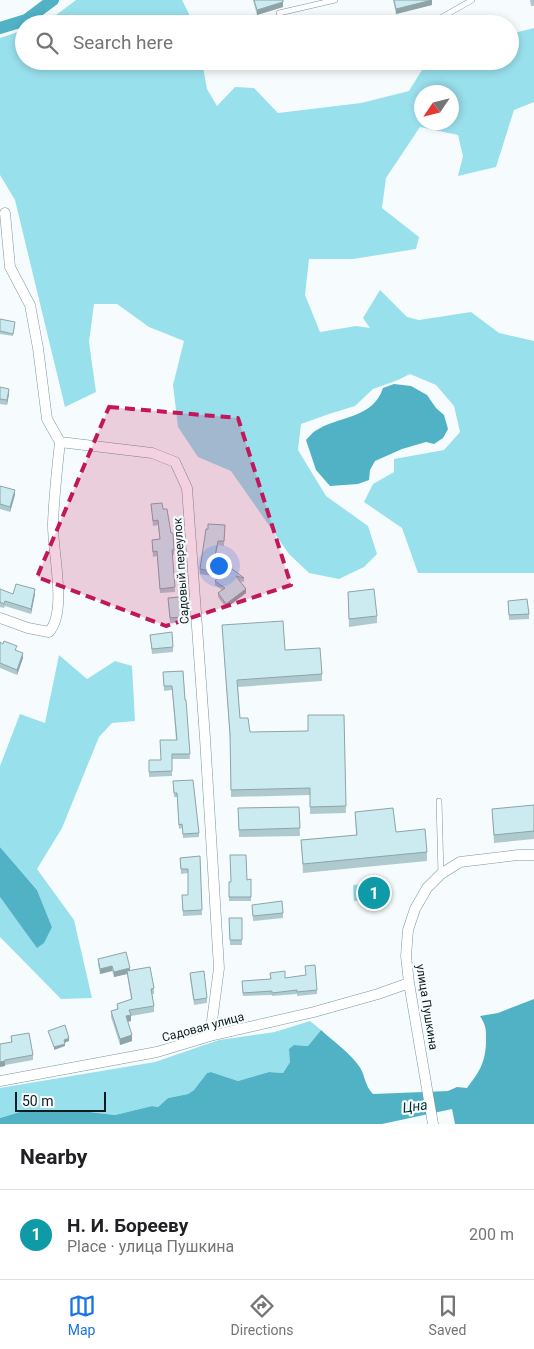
<!DOCTYPE html>
<meta charset="utf-8">
<style>
:root{--surface:#fff;--page:#f6f6f6;--text:#202124;--muted:#757577;--line:#e0e0e0;--accent:#1a73e8}
body{margin:0;font-family:Roboto,sans-serif;background:var(--page);color:var(--text)}
.compass{position:absolute;left:414px;top:85px;width:45px;height:45px;border-radius:50%;background:var(--surface);box-shadow:0 2px 8px #0003;rotate:235deg}
.scale{position:absolute;left:15px;bottom:12px;width:91px;box-sizing:border-box;padding-left:5px;border:2px solid #101c1e;border-top:0;font-size:14px;line-height:18px;white-space:nowrap;color:#101c1e;-webkit-text-stroke:4px #f6fcfd;paint-order:stroke}
.you{position:absolute;left:218px;top:565px;width:18px;height:18px;margin:-12px;border:4px solid #fff;border-radius:50%;background:#1a73e8;box-shadow:0 0 0 8px #1a73e833}
.badge{display:grid;place-items:center;width:32px;height:32px;border-radius:50%;background:var(--accent);color:#fff;font-size:16px;font-weight:700}
.pin{position:absolute;translate:-50% -50%;border:2px solid #fff;box-shadow:0 1px 5px #0006}
.list{margin:0;padding:0;list-style:none}
h2{display:flex;justify-content:space-between;align-items:center;height:65px;margin:0;padding:0 20px;font-size:21px}
h2 small{font-size:16px;font-weight:400;color:var(--muted)}
.list li{display:grid;grid-template-columns:32px 1fr auto;gap:15px;align-items:center;box-sizing:border-box;height:90px;padding:0 20px;border-top:1px solid var(--line)}
.list b{display:block;font-size:19px;white-space:nowrap}
.list p{margin:0;font-size:16px;white-space:nowrap;color:var(--muted)}
.list em{font-size:16px;font-style:normal;color:var(--muted)}
.icon{flex:none;width:28px;height:28px;fill:none;stroke:currentColor;stroke-width:2;stroke-linecap:round;stroke-linejoin:round}
.map{position:relative;flex:none;width:534px;height:1124px;overflow:hidden}
.search{position:absolute;background:var(--surface);box-shadow:0 2px 8px #0003;left:15px;right:15px;top:15px;height:55px;display:flex;align-items:center;gap:12px;box-sizing:border-box;padding:0 18px;border-radius:28px;color:var(--muted);font-size:19px}
.sheet{height:155px;background:var(--surface)}
nav{display:flex;justify-content:space-around;align-items:center;box-sizing:border-box;height:70px;border-top:1px solid var(--line);background:var(--surface);font-size:14px;color:var(--muted)}
nav a{display:grid;justify-items:center;gap:2px}
nav .on{color:var(--accent)}
.map>svg:first-child{display:block}
.green{fill:#99e0ed;fill-rule:evenodd}
.water{fill:#50b2c4}
.lines{fill:none;stroke-linecap:round;stroke-linejoin:round}
.canal{stroke:#50b2c4;stroke-width:12}
.service-casing{stroke:#79979d;stroke-width:6}
.minor-casing{stroke:#79979d;stroke-width:11}
.service{stroke:#fff;stroke-width:5}
.minor{stroke:#fff;stroke-width:10}
.wall{fill:#afcacf}
.shaded-wall{fill:#8ea4a9}
.building{fill:#cbebf1;stroke:#8ea4a9}
.marked{fill:#c2185b;fill-opacity:0.2;stroke:#c2185b;stroke-width:4;stroke-dasharray:10 6;stroke-linejoin:round}
.labels{text-anchor:middle;stroke-width:4.5;stroke-linejoin:round;paint-order:stroke}
.street-label{font-size:12px;fill:#101c1e;stroke:#f6fcfd}
.water-label{font-size:14px;font-style:italic;fill:#003139;stroke:#f6fcfd}
</style>
<div class="map">
<svg width="534" height="1124" viewBox="0 0 534 1124">
<rect width="100%" height="100%" fill="#f6fcfd"/>
<path class="green" d="M76,0H182L194,24H44Z
M534,28V102L514,110L496,167L458,176L463,156L458,135L420,127L386,178L382,208L419,237L416,249L353,259H309L305,295L320,332L356,326L370,328L363,318L380,290L407,317L419,320L471,312L499,333L534,341V573H418L402,528L364,502L373,484L394,472V459L444,450L460,432L454,406L436,385L410,374L398,380L373,389L355,406L329,414L301,424L298,450L326,496L368,526L377,554L364,567L339,579L309,573L289,554L231,471L198,457L178,427L173,385L184,341L149,327L117,304H94L89,342L96,392L65,407L15,200L0,175V38L24,30V61H202L207,89L217,106L235,87L254,88L278,113L361,103L409,91L425,65L431,61H510V37L518,32ZM422,92H452V122H422Z
M59,655L87,679L115,661L132,666L135,721L112,723L99,737L62,828L37,869L74,920L92,998L61,999L0,937V897L21,925L52,927L37,890L0,847V766L20,714L45,723Z
M384,882L385,898L378,899L377,889L372,890L373,899L354,901L353,885Z
M310,1021L321,1030L308,1046L294,1045L290,1062L283,1073L269,1072L238,1081L211,1072L207,1073L194,1090L188,1094L168,1098L158,1107L152,1106L115,1115L73,1110L23,1111L0,1118V1088L155,1062L219,1040L275,1032Z"/>
<path class="water" d="M394,384L411,386L427,395L436,408L444,415L448,429L443,438L434,444L426,442L402,449L375,461L370,470L369,480L358,484L330,486L316,470L306,440C309,437 312,433 315,431C338,416 373,419 383,388Z
M0,847L37,890L52,927L44,943L37,948L0,897Z
M534,999V1124H455L452,1109L382,1124H0V1118L23,1111L73,1110L115,1115L152,1106L158,1107L168,1098L188,1094L194,1090L207,1073L211,1072L238,1081L269,1072L283,1073L290,1062L289,1049L294,1045L308,1046L321,1030C333,1041 350,1053 359,1066C366,1076 364,1085 373,1094L448,1091L457,1087L467,1088C479,1072 485,1064 486,1043C486,1031 487,1027 480,1016L498,1013Z"/>
<g class="lines">
<path class="canal" d="M0,28L26,20L53,0"/>
<defs>
<path id="service" d="M279,13L335,0
M430,24L472,0
M439,801L441,874"/>
<path id="minor" d="M5,213L10,267L30,305L38,348L47,419L60,442L152,453L175,462L187,488L205,738L219,968L210,1036
M0,618L28,628L49,632C68,611 52,551 53,523C54,496 57,469 60,442
M0,1081L157,1052L210,1036L314,1012L378,994L409,983
M433,1124L409,983L406,956L408,930L415,909L427,888L441,874L460,862L518,855H534"/>
</defs>
<use href="#service" class="service-casing"/>
<use href="#minor" class="minor-casing"/>
<use href="#service" class="service"/>
<use href="#minor" class="minor"/>
</g>
<path class="wall" d="M253,0H283V7L257,15Z
M393,0H432V5L396,14Z
M530,0H534V6H531Z
M0,319L15,324L13,336L0,334Z
M0,387L9,394L7,405L0,404Z
M0,486L15,495L10,512L0,509Z
M151,504L163,509L171,533L174,550V555H172L175,592L160,593L157,556L153,557L152,545V540L160,539L158,525L153,526Z
M225,525L224,546L218,545L215,557L244,578V582L240,581L246,593L226,608L218,597V593L222,590L215,585V581L218,577L200,574V569L208,529Z
M0,589L13,594H35L31,614L5,606L4,608L0,607Z
M348,592L377,616V623L349,627Z
M168,598L181,617V622L170,623Z
M508,601L529,614V619L509,620Z
M222,625L285,650L322,674V681L238,687L240,718L250,732L308,731L344,715L346,813L310,814V795L231,797L230,740Z
M150,635L173,647V652L152,654Z
M0,642L17,651L23,658L17,675L0,668Z
M183,671L190,759H172V776L149,777V760H161L176,740L172,690L164,691L163,672Z
M173,781L199,833V837L183,838L182,828L179,829L177,797H174Z
M534,805V839L494,843L492,809Z
M299,807L300,836L239,837L238,808Z
M355,812L396,832L427,852V861L303,873L301,840L356,835Z
M200,856L202,915L183,916L182,895H188V873L181,874L180,858Z
M251,879V901H229V882Z
M252,905L283,913V918L253,921Z
M229,918H242V945H230Z
M98,959L130,971L154,988V994H152L154,1006V1012L131,1016V1021L128,1022L132,1041L120,1045L111,1017V1011L117,1009V1004L131,999L127,974L114,977L112,971L100,974L98,964Z
M190,973L207,998V1003L194,1005L190,978Z
M270,973L317,990V994L297,996V994L272,996V995L243,996L242,981L270,979Z
M11,1036L33,1055V1060L5,1065V1066L0,1067V1044L11,1042Z"/>
<path class="shaded-wall" d="M432,0V5L396,14V9Z
M283,2V7L257,15V10Z
M364,61H373V64L360,67V62Z
M9,389V394L7,405V400Z
M15,490V495L10,512V507Z
M35,589V594L31,614V609Z
M246,589V593L226,608V604Z
M23,653V658L17,675V670Z
M112,966V971L100,974V969Z
M130,968V973L127,971V974L114,977V972Z
M131,1015V1021L126,1022V1016Z
M132,1035V1041L120,1045V1039Z
M69,1038V1041L64,1043V1040Z
M65,1044V1046L54,1050V1047Z
M5,1061V1066L0,1067V1062Z"/>
<path class="building" d="M254,0H283V2L257,10Z
M394,0H432L396,9Z
M0,319L15,322L13,334L0,331Z
M0,387L9,389L7,400L0,399Z
M0,486L15,490L10,507L0,504Z
M162,503L163,509H167L171,533H173L174,550H172L175,587L160,589L157,551L153,552L152,540L160,539L158,520L153,521L151,504Z
M208,524L225,525L224,541H218L215,556L244,578L236,576L246,589L226,604L218,593L225,588L215,581L221,573L200,569L206,529H208Z
M16,584L35,589L31,609L5,601L4,604L0,602V589L13,594Z
M374,589L377,616L349,619L348,592Z
M179,597L181,617L170,618L168,598Z
M527,599L529,614L509,615L508,601Z
M283,621L285,650L320,648L322,674L237,680L240,718H248L250,732L308,731V715H344L346,806L310,807V788L231,790L230,734L222,625Z
M172,632L173,647L152,649L150,635Z
M4,641L17,646L15,650L23,653L17,670L0,663V642L3,644Z
M183,671L185,700H186L190,754H172V771L149,772V760H161L160,740H177L172,686H164L163,672Z
M193,780L199,833L183,834L182,824L179,825L177,793H174L173,781Z
M534,805V831L494,835L492,809Z
M299,807L300,828L239,830L238,808Z
M393,808L396,832L425,829L427,852L303,864L301,840L357,835L355,812Z
M230,855H246L247,880L251,879V897H229V882H231Z
M200,856L202,910L183,911L182,895H188V869H181L180,858Z
M282,901L283,913L253,916L252,905Z
M229,918H242V940H230Z
M126,952L130,968L114,972L112,966L100,969L98,959Z
M315,965L317,990L297,992V990L272,993V991L243,993L242,981L271,979L270,973L285,971V978L306,975L305,966Z
M150,967L154,988L151,989L154,1006L129,1010L131,1015L126,1016L132,1035L120,1039L111,1011L118,1009L117,1004L132,999L127,971Z
M204,971L207,998L194,1000L190,973Z
M65,1025L69,1038L64,1040L65,1044L54,1047L48,1031Z
M29,1033L33,1055L5,1060V1061L0,1062V1044L12,1042L11,1036Z"/>
<path class="marked" d="M109,407L238,418L291,585L166,626L37,577Z"/>
<g class="labels">
<g class="street-label">
<text transform="translate(181 571) rotate(-94)" y="4">Садовый переулок</text>
<text transform="translate(427 1007) rotate(81)" y="4">улица Пушкина</text>
<text transform="translate(203 1027) rotate(-15)" y="4">Садовая улица</text>
</g>
<g class="water-label">
<text transform="translate(415 1106) rotate(-8)" y="5">Цна</text>
</g>
</g>
</svg>
<svg class="compass" viewBox="-18 -18 36 36"><path d="M0-13l5 13h-10z" fill="#e53935"/><path d="M0 13l5-13h-10z" fill="#757577"/></svg>
<div class="scale">50 m</div>
<div class="you"></div>
<div class="pin badge" style="left:374px;top:893px;background:#0f9aa8">1</div>
<div class="search"><svg class="icon" aria-label="search" viewBox="0 0 24 24"><circle cx="10" cy="10" r="6"/><path d="M15 15l6 6"/></svg>Search here</div>
</div>
<section class="sheet">
<h2>Nearby<small></small></h2>
<ul class="list">
<li><span class="badge" style="background:#0f9aa8">1</span><div><b>Н. И. Борееву</b><p>Place · улица Пушкина</p></div><em>200 m</em></li>
</ul>
</section>
<nav>
<a class="on"><svg class="icon" aria-label="map" viewBox="0 0 24 24"><path d="M3 6l6-2 6 2 6-2v14l-6 2-6-2-6 2zM9 4v14M15 6v14"/></svg>Map</a>
<a><svg class="icon" aria-label="directions" viewBox="0 0 24 24"><path d="M12 3l9 9-9 9-9-9zM9 14v-3h6M13 9l2 2-2 2"/></svg>Directions</a>
<a><svg class="icon" aria-label="saved" viewBox="0 0 24 24"><path d="M7 4h10v16l-5-4-5 4z"/></svg>Saved</a>
</nav>
